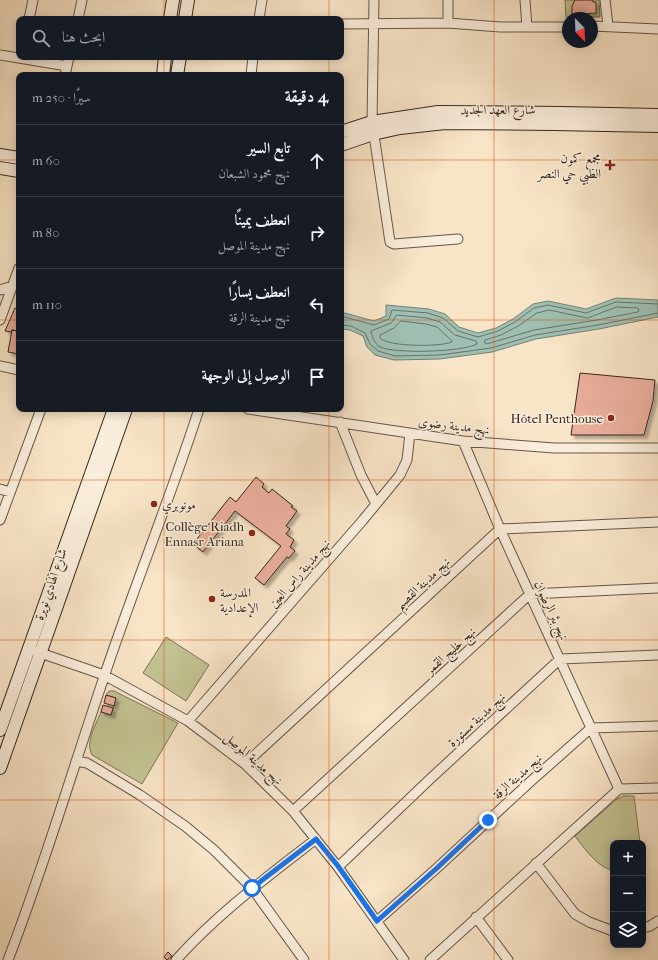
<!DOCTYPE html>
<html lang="ar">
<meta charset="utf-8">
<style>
:root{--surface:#171b24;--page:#20242c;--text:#f1f3f6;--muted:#9ea1a6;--line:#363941}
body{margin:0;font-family:"IM FELL French Canon",Amiri,serif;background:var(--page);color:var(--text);direction:rtl}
.controls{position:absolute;right:12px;bottom:12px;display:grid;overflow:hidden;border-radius:8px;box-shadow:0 2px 10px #0003}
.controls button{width:36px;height:36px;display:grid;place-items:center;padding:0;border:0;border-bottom:1px solid var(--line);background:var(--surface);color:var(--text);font:20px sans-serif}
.compass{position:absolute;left:562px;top:12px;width:36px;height:36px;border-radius:50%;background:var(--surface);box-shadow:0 2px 10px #0003;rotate:157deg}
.stop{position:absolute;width:12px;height:12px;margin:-9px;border:3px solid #1a73e8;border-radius:50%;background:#fff}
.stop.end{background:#1a73e8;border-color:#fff;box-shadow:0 1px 4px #0008}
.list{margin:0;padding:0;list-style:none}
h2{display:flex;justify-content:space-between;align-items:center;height:52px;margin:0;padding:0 16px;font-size:17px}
h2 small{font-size:13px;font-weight:400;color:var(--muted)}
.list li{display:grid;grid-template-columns:26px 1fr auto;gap:12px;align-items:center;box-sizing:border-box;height:72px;padding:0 16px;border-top:1px solid var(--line)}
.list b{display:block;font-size:15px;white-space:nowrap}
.list p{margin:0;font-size:13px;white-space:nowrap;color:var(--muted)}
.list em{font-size:13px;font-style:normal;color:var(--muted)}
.icon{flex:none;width:22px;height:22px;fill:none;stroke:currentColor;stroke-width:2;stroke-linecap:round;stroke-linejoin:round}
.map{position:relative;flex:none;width:658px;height:960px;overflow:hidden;direction:ltr}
.search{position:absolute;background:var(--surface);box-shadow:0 2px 10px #0003;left:16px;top:16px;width:328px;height:44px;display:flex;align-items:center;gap:10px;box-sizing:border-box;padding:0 14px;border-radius:8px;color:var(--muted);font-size:15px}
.panel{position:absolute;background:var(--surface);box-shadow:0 2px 10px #0003;left:16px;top:72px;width:328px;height:340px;border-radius:8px;direction:rtl}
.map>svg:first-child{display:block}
.green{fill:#c2c292;stroke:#7c7458}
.water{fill:#9ebfb2;stroke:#748276}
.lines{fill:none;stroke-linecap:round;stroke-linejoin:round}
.shore{stroke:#6a7368;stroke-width:1}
.building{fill:#eaaf9d;stroke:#36271d;filter:url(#shadow)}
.street-casing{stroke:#665648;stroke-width:11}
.secondary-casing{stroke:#36271d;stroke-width:14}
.street{stroke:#faeddb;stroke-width:9}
.secondary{stroke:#faeddb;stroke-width:12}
.route{stroke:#1a73e8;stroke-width:5}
.grid{fill:none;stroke:#df560d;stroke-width:1;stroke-opacity:0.55}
.poi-dot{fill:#8f2418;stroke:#faeddb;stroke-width:1.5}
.labels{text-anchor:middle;stroke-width:3;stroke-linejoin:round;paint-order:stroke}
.street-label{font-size:13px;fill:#36271d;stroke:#faeddb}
.poi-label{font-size:13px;fill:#36271d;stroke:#faeddb;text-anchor:end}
</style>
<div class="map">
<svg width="658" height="960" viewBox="0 0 658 960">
<defs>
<filter id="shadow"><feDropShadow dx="3.5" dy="3.5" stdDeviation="1" flood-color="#0004"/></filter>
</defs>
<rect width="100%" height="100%" fill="#f8e4c7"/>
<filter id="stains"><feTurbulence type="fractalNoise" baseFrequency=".005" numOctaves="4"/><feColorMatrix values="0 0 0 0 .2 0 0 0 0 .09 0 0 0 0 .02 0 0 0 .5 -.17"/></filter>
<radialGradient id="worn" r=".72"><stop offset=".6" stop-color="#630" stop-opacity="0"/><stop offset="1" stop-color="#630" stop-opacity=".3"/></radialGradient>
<path class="green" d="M565,0H599L600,17H566Z
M166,637L209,665L186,701L143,673Z
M109,691H114L178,723L142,784L92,755C85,741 96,725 101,712L111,715L116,698L106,695Z
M623,796H634L640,843H613V870C600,870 582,846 575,836L617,799Z"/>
<path class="water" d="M616,298L658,300V317L599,329L536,339L492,352L440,359L394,360L375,355L367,347L363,336L350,330L341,329V312L374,321L386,316V305L429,309L445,314L459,327L478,333L496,328L513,319L533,304L548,301L586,309Z"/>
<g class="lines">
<path class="shore" d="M617,307L638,308L639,310L638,312L597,320L534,330L490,343L486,344L484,342L485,340L501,335L518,326L537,313L549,310L587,318Z
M397,315L427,318L440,322L455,335L476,341L477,344C462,352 396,354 380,347C375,344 372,337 371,331L391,323Z
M341,316L374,325L389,319L392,310L428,313L443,318L458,331L478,337L498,331L515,322L534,308L548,305L586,313L616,302L658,304
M401,321L426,324L437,327L451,340L452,342C440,347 389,347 380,338V335L394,328Z
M341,325L351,326L365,333L370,344L378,351L395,356L440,355L491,348L535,335L598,325L658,313"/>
</g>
<path class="building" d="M592,0L593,2H596V13L572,15V6L575,0Z
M15,308L19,309V321L17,331L12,330L11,332L5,331Z
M19,321V354L8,352L12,330L17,331Z
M580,373L655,380L653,401L644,435H571Z
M256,477L264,484L262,487L269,493L272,489L293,506L291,507L297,511L286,526L290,529L286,534L294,540L290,547L295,551L289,558L287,557L264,585L255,578L281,546L235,511L203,552L193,544L230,497L236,502Z
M106,695L116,698L114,706L104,703Z
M103,705L113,708L111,715L101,712Z
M168,952L172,956L167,960L164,957Z"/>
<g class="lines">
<defs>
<path id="street" d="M374,0L372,122L390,242L394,244L458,239
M448,0V23
M525,0L527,27
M605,0L608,26
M29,19L33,0
M78,19L82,0
M259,19L262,0
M341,24L448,23L500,27H568
M592,26L658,29
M0,55L67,66
M65,75L69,57
M251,75L253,57
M0,290L13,286
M0,320L19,268
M0,366L19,370
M248,409L463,441L554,448H658
M340,422L361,475L376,504
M463,441L500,529L619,789
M0,489L10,492
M0,520L41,409
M29,649L104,675L188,721L245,764L293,811L338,867L404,960
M188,721L363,520L400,475L407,460L410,433
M76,761L87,763L140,795L185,826L214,850L252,888L304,960
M245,764L500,529L658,522
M293,811L530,594L658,588
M536,863L575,914L589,922L613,931
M338,867L429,780L560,659L658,655
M476,917L508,960
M377,921L437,868L530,782L591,728L658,726
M643,928L650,926L658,921
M8,960C44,867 72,771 104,677C134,587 170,499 199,409
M176,960C217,914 267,877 316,839
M430,960L619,789L658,788"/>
<path id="secondary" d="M170,19L173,0
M185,19L188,0
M163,75L165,57
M177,75L180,57
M341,132L372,122L438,112L562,113L658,115
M341,145L373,134L400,128L445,123L553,124L658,126
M0,155L19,158
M0,168L19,171
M0,730L114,409
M0,768L126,409"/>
</defs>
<use href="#street" class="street-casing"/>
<use href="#secondary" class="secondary-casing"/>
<use href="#street" class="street"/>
<use href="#secondary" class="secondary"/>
</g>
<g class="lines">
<path class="route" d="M252,888L316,839L338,866L377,921L437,868L488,820"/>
</g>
<path class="grid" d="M164,0V19M329,0V19M494,0V960M164,57V75M329,57V75M0,160H19M341,160H658M0,320H19M341,320H658M164,409V960M329,409V960M0,480H658M0,640H658M0,800H658"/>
<g class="poi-dot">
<path d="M608 159h4v4h4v4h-4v4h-4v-4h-4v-4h4z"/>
<circle cx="611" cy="418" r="4"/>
<circle cx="154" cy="504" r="4"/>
<circle cx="252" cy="533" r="4"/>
<circle cx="212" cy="599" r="4"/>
</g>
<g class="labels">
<g class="street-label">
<text x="498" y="114">شارع العهد الجديد</text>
<text transform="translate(454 425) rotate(7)" y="5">نهج مدينة رضوى</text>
<text transform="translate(299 573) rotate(-49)" y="5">نهج مدينة راس العين</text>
<text transform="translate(422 583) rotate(-43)" y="5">نهج مدينة القصيم</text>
<text transform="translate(50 584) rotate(-71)" y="5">شارع الهادي نويرة</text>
<text transform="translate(552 610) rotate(65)" y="5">نهج بئر الرضوان</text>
<text transform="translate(450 650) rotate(-42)" y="5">نهج خليج القمر</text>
<text transform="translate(476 719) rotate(-43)" y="5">نهج مدينة مستورة</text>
<text transform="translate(254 758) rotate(41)" y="5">نهج مدينة الموصل</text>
<text transform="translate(517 776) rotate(-42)" y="5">نهج مدينة الرقة</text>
</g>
<g class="poi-label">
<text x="601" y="163">مجمع كمون<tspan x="601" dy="15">الطبي حي النصر</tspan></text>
<text x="603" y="423">Hôtel Penthouse</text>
<text x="162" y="509" text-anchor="start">مونوبري</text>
<text x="244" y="531">Collège Riadh<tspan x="244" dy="15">Ennasr Ariana</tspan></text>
<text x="220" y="597" text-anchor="start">المدرسة<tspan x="220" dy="15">الإعدادية</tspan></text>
</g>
</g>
<rect width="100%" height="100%" filter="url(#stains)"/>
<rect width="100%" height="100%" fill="url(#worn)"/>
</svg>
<div class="controls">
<button>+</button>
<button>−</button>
<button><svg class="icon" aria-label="layers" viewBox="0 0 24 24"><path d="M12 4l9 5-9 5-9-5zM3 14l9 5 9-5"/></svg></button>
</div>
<svg class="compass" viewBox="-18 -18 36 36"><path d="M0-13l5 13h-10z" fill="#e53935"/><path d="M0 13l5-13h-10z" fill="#9ea1a6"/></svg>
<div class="stop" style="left:252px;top:888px"></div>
<div class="stop end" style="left:488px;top:820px"></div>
<div class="search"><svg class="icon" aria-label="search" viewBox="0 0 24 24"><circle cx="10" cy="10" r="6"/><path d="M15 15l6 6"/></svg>ابحث هنا</div>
<section class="panel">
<h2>4 دقيقة<small>سيرًا · 250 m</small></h2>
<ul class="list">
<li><svg class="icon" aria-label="ahead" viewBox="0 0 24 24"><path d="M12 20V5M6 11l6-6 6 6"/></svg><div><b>تابع السير</b><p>نهج محمود الشبعان</p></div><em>60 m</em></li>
<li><svg class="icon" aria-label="right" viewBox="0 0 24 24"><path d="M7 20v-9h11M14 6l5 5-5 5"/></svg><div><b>انعطف يمينًا</b><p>نهج مدينة الموصل</p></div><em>80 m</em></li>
<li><svg class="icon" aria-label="left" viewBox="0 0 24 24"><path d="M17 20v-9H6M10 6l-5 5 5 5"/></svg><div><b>انعطف يسارًا</b><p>نهج مدينة الرقة</p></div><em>110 m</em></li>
<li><svg class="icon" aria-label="arrive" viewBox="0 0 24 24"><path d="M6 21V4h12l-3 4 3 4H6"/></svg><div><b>الوصول إلى الوجهة</b></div></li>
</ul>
</section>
</div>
